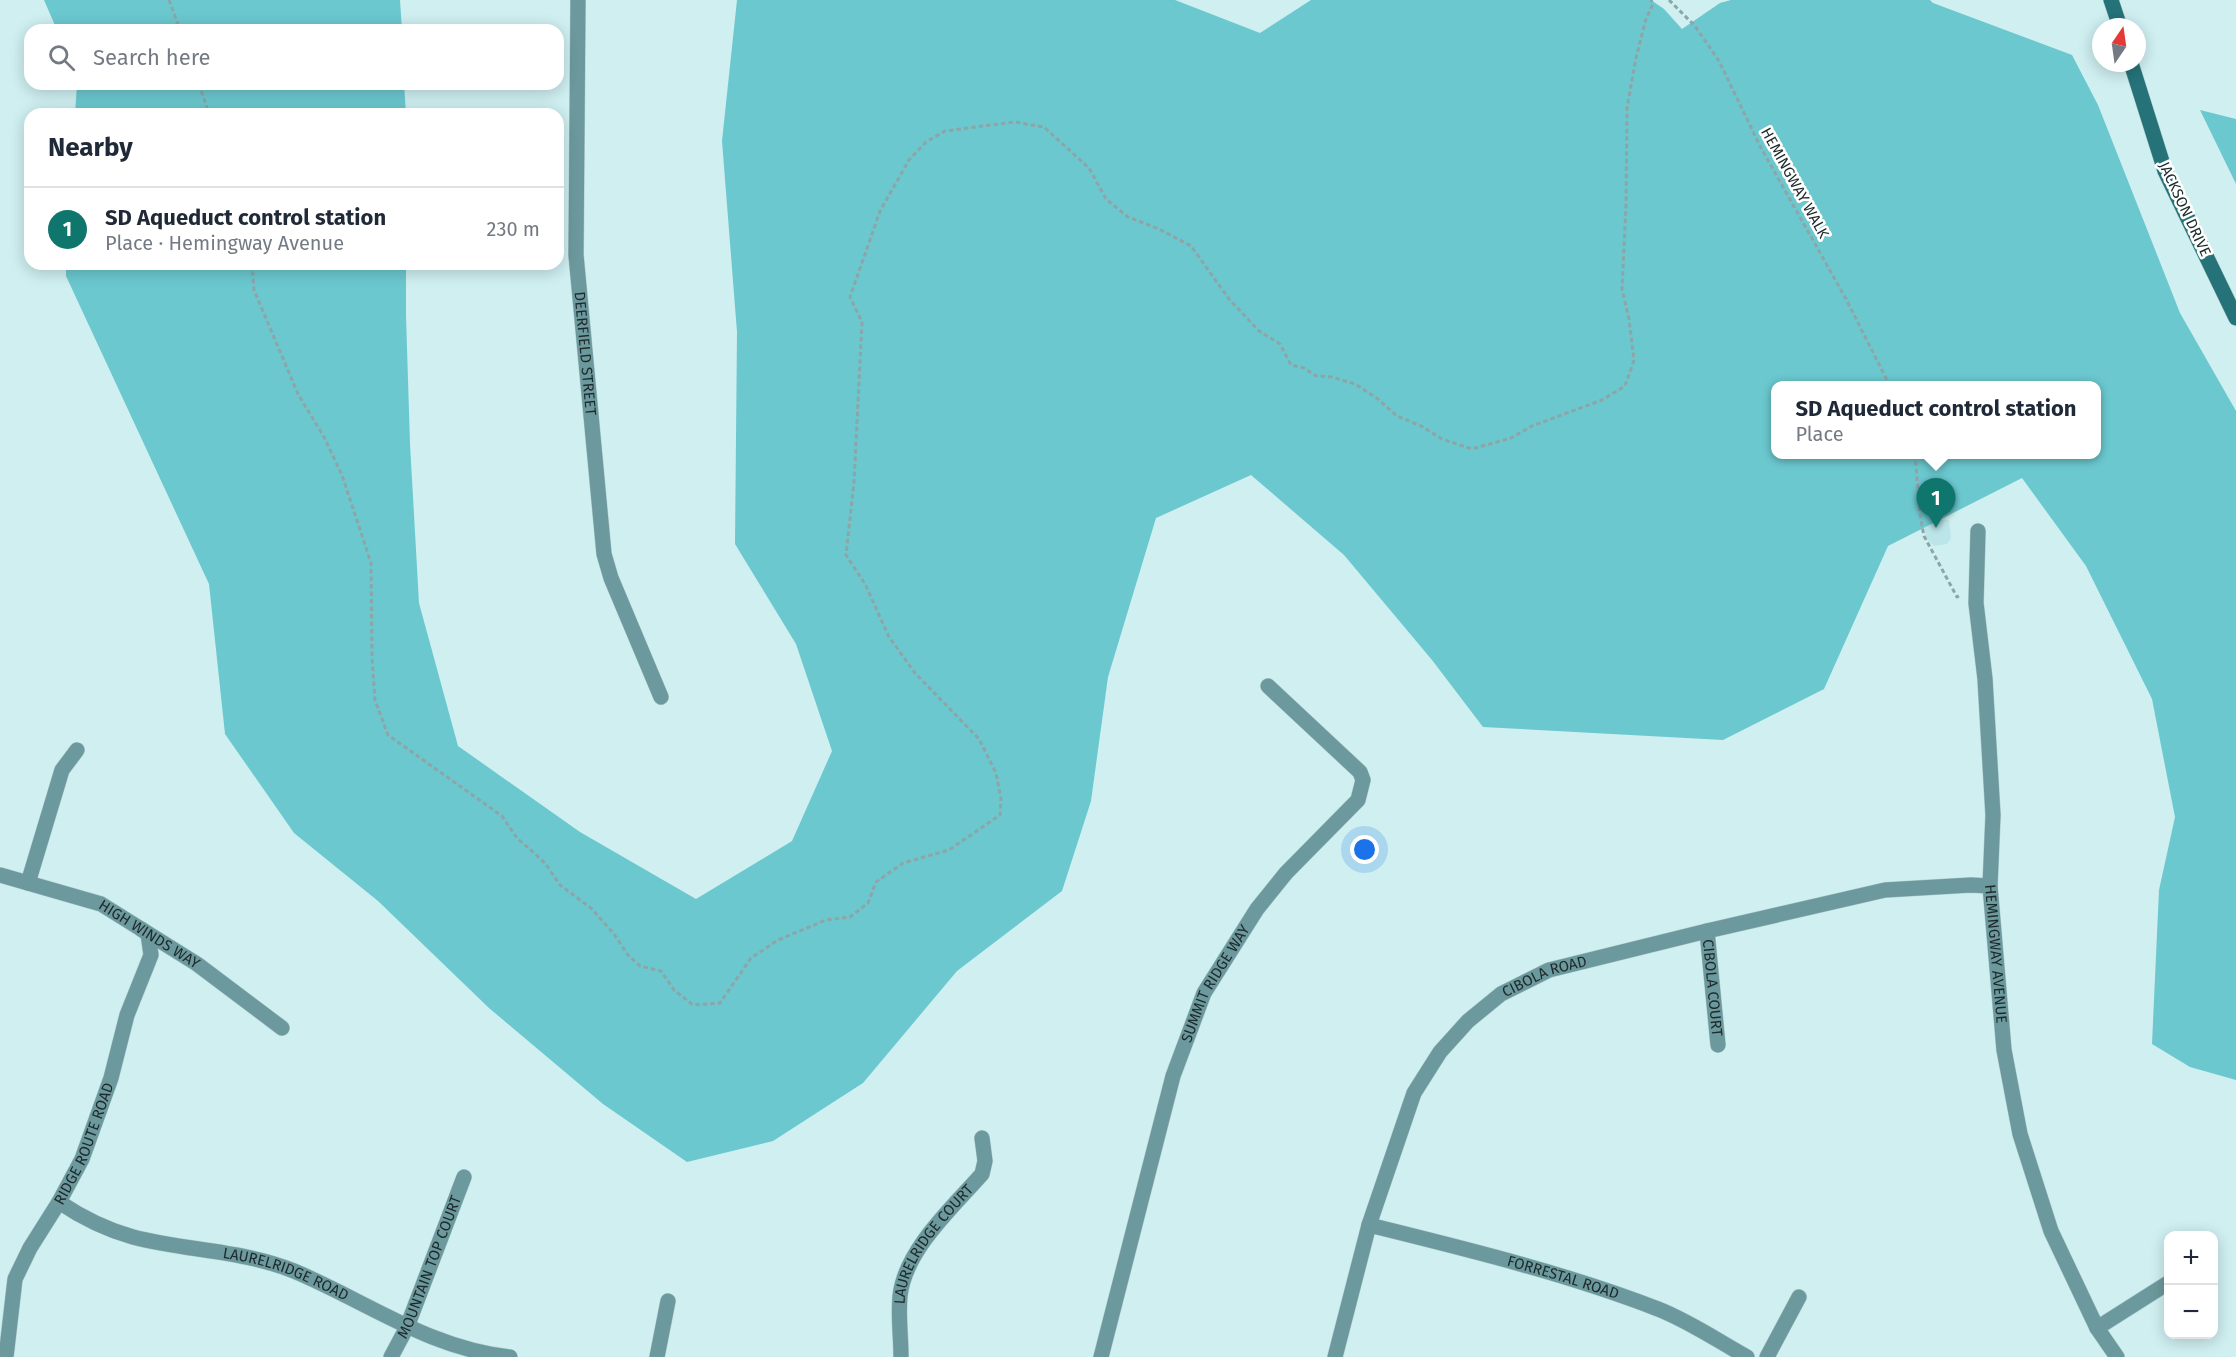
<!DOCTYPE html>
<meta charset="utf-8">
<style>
:root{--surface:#fff;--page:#f6f6f7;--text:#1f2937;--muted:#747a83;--line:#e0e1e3;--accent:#0f766e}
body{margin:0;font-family:"Fira Sans",sans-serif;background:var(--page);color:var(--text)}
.controls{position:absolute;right:18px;bottom:18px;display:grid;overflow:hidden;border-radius:12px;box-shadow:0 3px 15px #0003}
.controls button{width:54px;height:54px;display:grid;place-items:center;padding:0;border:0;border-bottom:2px solid var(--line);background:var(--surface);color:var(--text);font:30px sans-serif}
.compass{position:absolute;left:2092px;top:18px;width:54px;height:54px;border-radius:50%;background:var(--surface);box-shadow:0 3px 15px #0003;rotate:13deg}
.you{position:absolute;left:1365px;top:850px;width:21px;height:21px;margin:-15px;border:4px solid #fff;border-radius:50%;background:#1a73e8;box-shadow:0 0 0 9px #1a73e833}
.badge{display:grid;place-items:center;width:39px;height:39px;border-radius:50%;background:var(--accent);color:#fff;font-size:20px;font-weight:700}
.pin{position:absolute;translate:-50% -50px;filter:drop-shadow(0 2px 3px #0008)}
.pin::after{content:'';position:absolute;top:32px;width:21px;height:18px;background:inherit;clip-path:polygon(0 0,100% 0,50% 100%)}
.popup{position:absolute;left:1771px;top:381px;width:330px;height:78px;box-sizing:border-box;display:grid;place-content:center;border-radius:12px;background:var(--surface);filter:drop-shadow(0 2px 4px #0005);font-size:20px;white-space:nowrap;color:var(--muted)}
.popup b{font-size:22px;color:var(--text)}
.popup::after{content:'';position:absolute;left:50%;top:100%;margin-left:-12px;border:12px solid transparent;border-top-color:var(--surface)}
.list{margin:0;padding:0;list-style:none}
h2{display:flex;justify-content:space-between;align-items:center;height:78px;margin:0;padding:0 24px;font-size:26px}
h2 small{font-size:20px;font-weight:400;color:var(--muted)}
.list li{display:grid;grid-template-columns:39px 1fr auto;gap:18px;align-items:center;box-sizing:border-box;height:84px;padding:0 24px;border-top:2px solid var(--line)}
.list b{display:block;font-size:22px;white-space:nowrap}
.list p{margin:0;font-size:20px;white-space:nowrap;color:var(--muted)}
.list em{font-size:20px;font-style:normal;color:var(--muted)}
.icon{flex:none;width:33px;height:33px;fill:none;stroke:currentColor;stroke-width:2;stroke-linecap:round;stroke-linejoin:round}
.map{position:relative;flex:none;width:2236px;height:1357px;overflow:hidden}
.search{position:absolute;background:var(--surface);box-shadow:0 3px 15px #0003;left:24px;top:24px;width:540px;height:66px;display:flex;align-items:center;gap:15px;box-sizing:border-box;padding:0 21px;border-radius:18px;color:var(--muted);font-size:22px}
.panel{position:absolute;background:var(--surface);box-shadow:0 3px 15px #0003;left:24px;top:108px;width:540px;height:162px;border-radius:18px}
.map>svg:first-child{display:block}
.built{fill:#bce5e9}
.green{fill:#6bc8cf;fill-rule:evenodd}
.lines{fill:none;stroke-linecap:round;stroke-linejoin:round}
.minor-casing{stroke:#afcbcd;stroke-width:16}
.secondary-casing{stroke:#afcbcd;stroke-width:16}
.path{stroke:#8da5a7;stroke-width:3;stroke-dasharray:4.5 3;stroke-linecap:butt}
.minor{stroke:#6c999d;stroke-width:15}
.secondary{stroke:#257379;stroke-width:15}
.labels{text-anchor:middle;stroke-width:5;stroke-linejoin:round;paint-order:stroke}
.street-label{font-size:15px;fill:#1d292a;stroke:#fff}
</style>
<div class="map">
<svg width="2236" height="1357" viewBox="0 0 2236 1357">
<rect width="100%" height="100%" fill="#cfeff1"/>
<path class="built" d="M1923,518L1949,520L1951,538L1947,544L1934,546L1926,538Z"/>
<path class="green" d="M44,0H400L402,30H57Z
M737,0H1175L1260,33L1311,0H1651L1664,9L1682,29L1720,3L1731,0H1930L1933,3L2072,55L2098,105L2180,313L2236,411V1080L2190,1067L2152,1044L2159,890L2175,817L2152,699L2086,566L2022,478L1888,546L1824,689L1723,740L1483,727L1432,660L1344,555L1251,475L1156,518L1108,677L1091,801L1062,891L957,971L863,1083L773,1141L687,1162L603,1104L489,1008L378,901L294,833L225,734L209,584L66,276V264H406V316L410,444L419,603L458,746L580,832L696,899L792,841L832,751L796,644L735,544L737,332L722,141ZM1776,386H2096V454H1776Z
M77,84H404L406,114H75Z
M2200,110L2236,119V184Z"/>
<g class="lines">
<defs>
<g id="minor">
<path id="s1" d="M578,0L576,255L604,554L611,578L661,697"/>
<path id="s2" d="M1978,531L1976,603L1985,679L1993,815L1990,886L2004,1050L2020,1134L2051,1231L2097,1328L2117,1357"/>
<path id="s3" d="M0,875L101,904L197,964L282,1028"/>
<path d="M28,883L62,770L77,750"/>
<path id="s4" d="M1707,931L1718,1045"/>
<path id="s5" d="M59,1202C81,1217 108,1230 133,1237C187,1251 242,1250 294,1271C366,1301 430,1349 510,1357"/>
<path id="s6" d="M1369,1225C1466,1249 1565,1273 1658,1309C1689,1321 1718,1341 1747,1357"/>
<path d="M2097,1328L2168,1283"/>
<path id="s7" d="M6,1357L15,1279L30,1248L59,1202L82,1159L111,1078L127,1015L151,955L148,934L141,929"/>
<path id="s8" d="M391,1357L407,1327L464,1177"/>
<path d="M657,1357L668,1301"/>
<path id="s9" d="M901,1357C901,1337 898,1316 900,1296C905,1250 952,1208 982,1174L985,1161L982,1138"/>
<path id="s10" d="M1101,1357L1173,1076L1204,993L1257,909L1286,873L1358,800L1363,780L1360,772L1268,686"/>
<path id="s11" d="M1335,1357L1369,1225L1414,1093L1440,1052L1468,1021L1501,994L1549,970L1707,931L1885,890L1971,885L1990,886"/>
<path d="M1767,1357L1799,1297"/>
</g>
<path id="secondary" d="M2111,0L2120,27
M2131,63L2165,171L2236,318"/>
</defs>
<use href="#minor" class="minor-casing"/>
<use href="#secondary" class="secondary-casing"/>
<path class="path" d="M169,0L180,30
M1669,0L1695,26L1719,61L1760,146L1846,299L1890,386
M199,84L209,114
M252,264L254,290L298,394L324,437L342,475L371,563L372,658L375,700L388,735L502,816L517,838L545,863L560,885L591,908L614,934L628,955L640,966L661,971L674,990L693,1005L720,1003L751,958L778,940L826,920L850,917L868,903L876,882L903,863L949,850L1000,815L1001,799L996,773L979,739L915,673L889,637L865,584L846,555L854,482L862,322L850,297L880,211L909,160L926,142L945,131L1014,122L1044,127L1089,168L1106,199L1128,217L1159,229L1191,246L1229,299L1259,331L1280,344L1291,365L1304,368L1316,376L1332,377L1355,384L1378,399L1397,416L1421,426L1442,439L1472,449L1511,438L1532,426L1602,400L1625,386L1634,360L1629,319L1622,289L1626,205L1627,108L1636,58L1646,19L1653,4L1651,0
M1915,454L1920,515L1924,536L1957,597L1959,596"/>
<use href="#minor" class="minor"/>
<use href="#secondary" class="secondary"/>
</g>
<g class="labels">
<g class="street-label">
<text transform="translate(1795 183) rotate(61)" y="5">HEMINGWAY WALK</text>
<text transform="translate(2185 209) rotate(65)" y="5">JACKSON DRIVE</text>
<text dy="5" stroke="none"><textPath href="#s1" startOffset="354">DEERFIELD STREET</textPath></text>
<text dy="5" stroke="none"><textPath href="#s3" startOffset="162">HIGH WINDS WAY</textPath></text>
<text dy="5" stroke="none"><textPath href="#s2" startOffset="424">HEMINGWAY AVENUE</textPath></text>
<text dy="5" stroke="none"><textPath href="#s11" startOffset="456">CIBOLA ROAD</textPath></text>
<text dy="5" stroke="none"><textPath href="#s10" startOffset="392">SUMMIT RIDGE WAY</textPath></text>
<text dy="5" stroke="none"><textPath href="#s4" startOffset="57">CIBOLA COURT</textPath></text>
<text dy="5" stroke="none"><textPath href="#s7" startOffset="231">RIDGE ROUTE ROAD</textPath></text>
<text dy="5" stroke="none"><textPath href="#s9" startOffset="123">LAURELRIDGE COURT</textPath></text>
<text dy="5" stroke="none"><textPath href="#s8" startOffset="98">MOUNTAIN TOP COURT</textPath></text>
<text dy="5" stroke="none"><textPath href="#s5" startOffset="240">LAURELRIDGE ROAD</textPath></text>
<text dy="5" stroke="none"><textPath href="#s6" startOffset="201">FORRESTAL ROAD</textPath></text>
</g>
</g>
</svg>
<div class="controls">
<button>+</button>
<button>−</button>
</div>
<svg class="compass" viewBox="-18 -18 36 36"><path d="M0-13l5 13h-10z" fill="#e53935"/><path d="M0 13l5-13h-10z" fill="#747a83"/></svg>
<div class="you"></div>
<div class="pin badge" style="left:1936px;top:528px">1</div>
<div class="popup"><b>SD Aqueduct control station</b>Place</div>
<div class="search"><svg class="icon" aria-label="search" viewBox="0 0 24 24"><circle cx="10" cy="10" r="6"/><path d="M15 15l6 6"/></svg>Search here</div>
<section class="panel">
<h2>Nearby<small></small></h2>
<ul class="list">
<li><span class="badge">1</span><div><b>SD Aqueduct control station</b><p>Place · Hemingway Avenue</p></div><em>230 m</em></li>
</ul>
</section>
</div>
